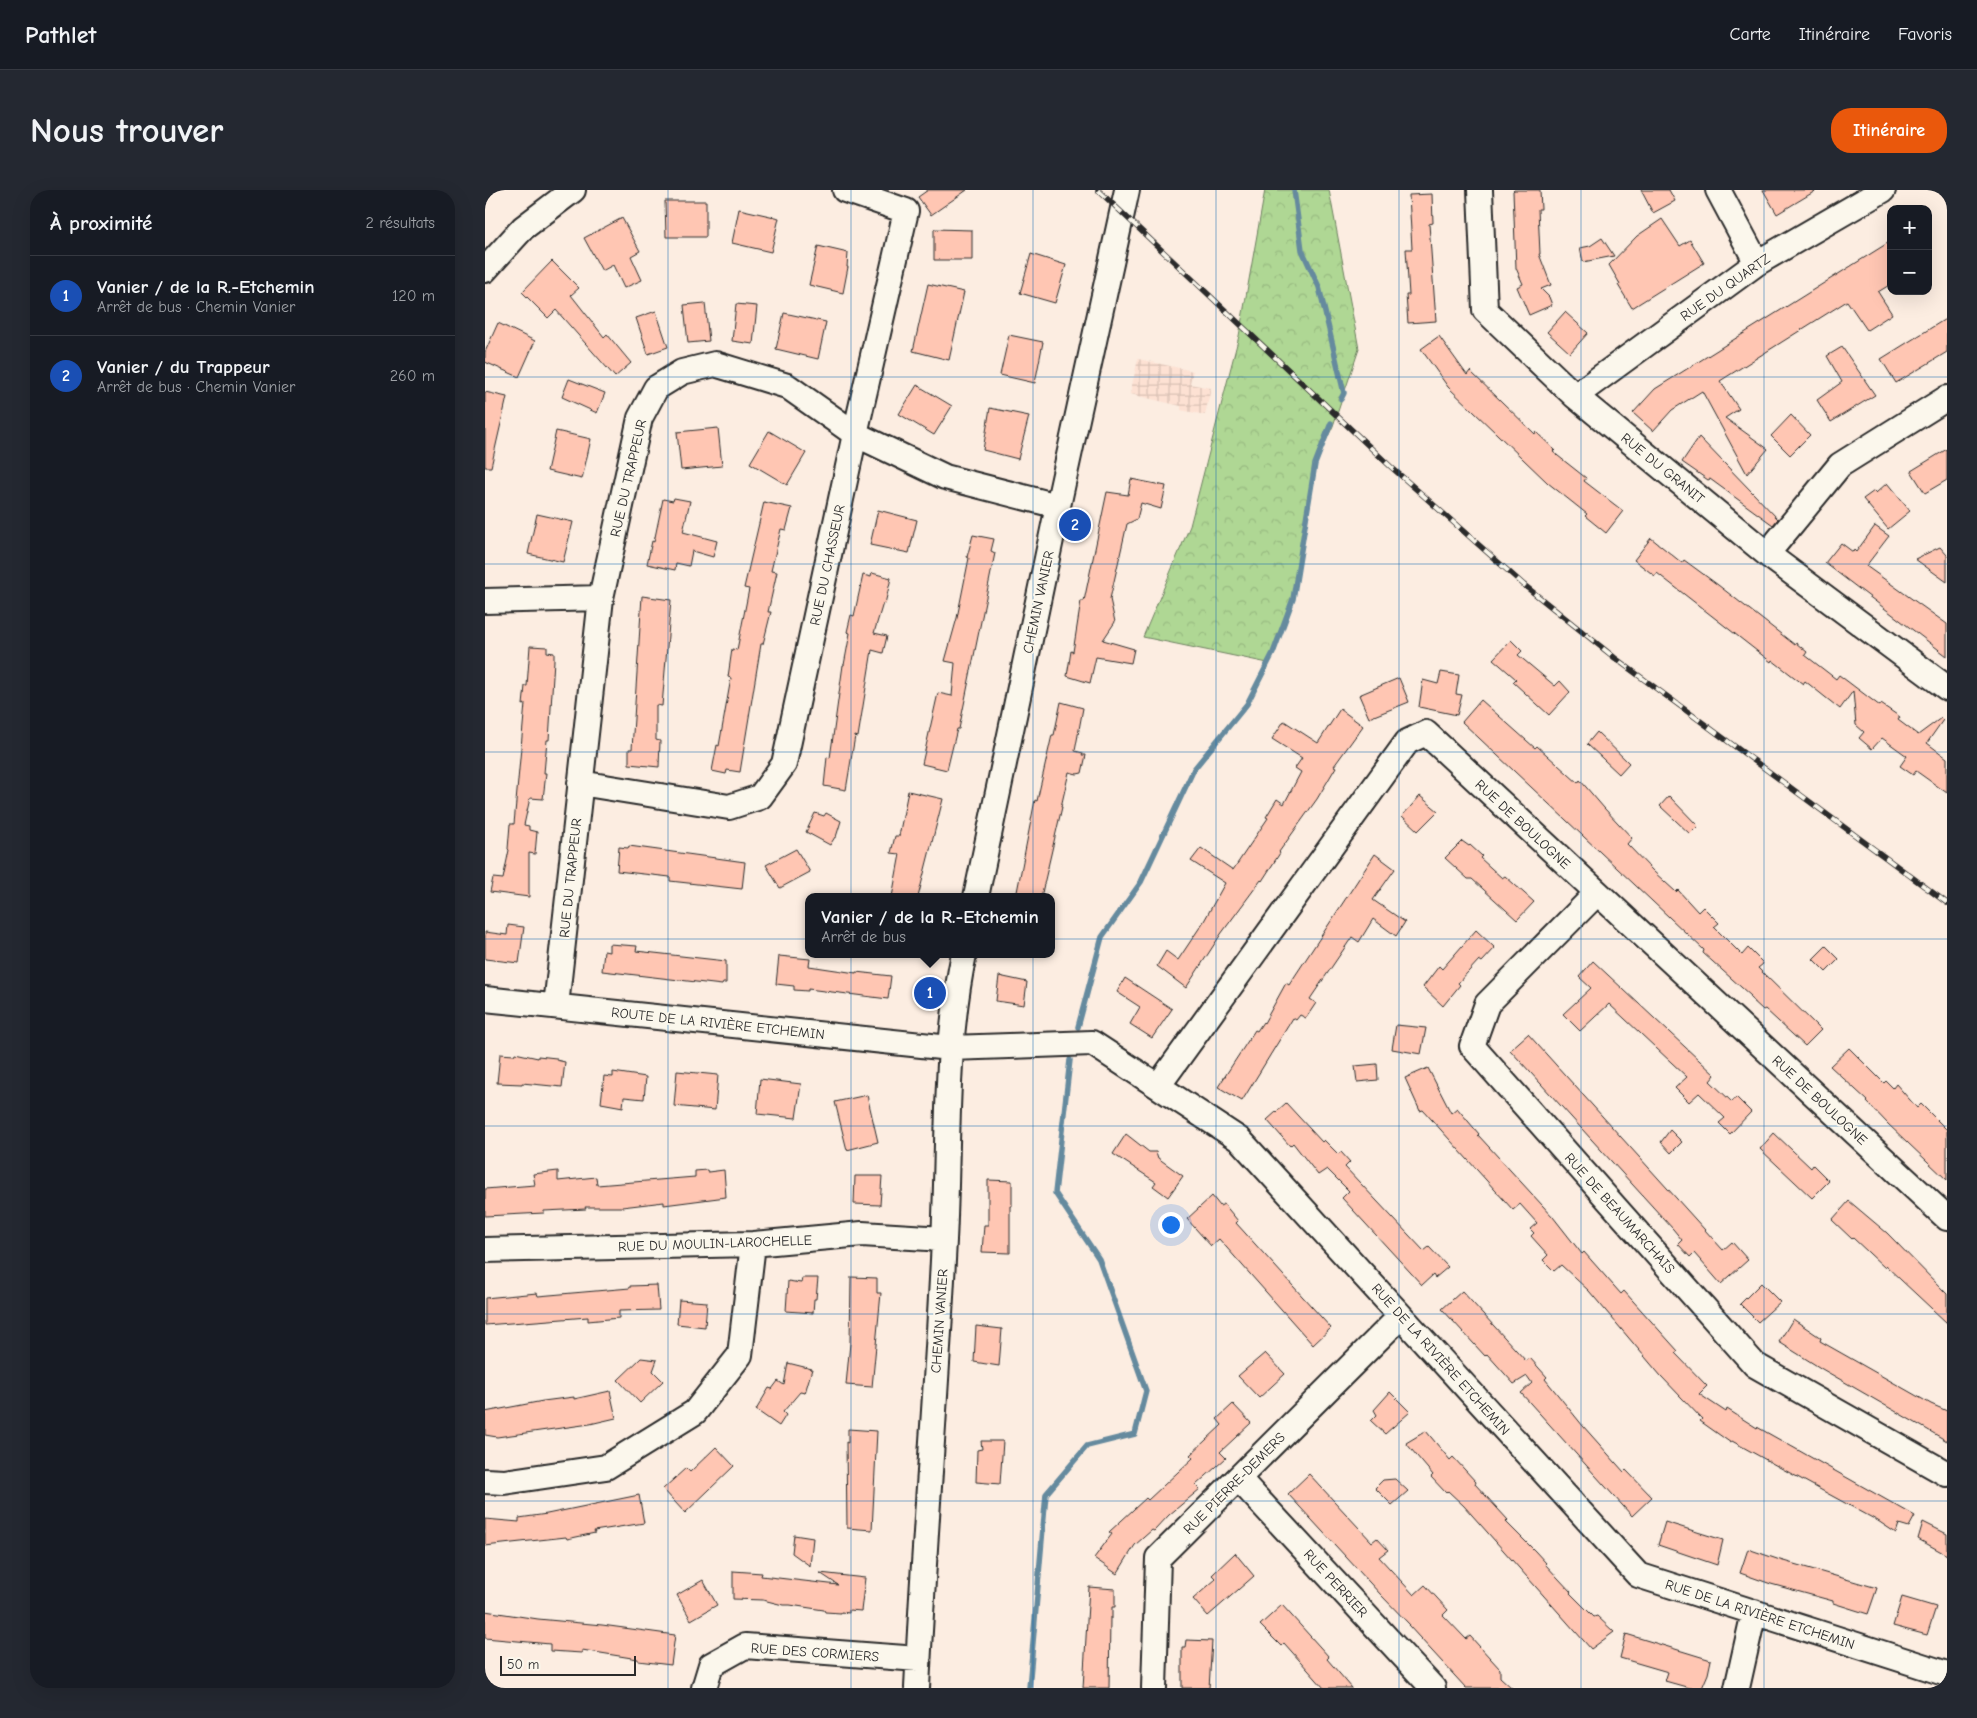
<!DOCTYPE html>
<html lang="fr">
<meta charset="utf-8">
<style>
:root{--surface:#171b24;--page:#242831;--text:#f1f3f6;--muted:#9ea1a6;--line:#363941;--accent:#ea580c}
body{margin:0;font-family:"Comic Neue",sans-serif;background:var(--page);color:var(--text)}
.controls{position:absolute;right:15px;top:15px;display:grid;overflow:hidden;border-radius:10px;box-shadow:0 5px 20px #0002}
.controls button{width:45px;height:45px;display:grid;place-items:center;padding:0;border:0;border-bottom:1px solid var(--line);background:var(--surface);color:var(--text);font:25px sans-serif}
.scale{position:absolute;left:15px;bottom:12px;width:136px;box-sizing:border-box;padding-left:5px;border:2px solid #2b2b2b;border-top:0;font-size:14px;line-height:18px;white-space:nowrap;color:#2b2b2b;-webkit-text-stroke:4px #fbf7ec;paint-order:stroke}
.you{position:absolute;left:685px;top:1034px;width:18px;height:18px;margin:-12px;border:4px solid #fff;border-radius:50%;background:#1a73e8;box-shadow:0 0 0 8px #1a73e833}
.badge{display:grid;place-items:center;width:32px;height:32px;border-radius:50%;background:var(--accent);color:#fff;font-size:16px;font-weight:700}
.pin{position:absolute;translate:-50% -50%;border:2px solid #fff;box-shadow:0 1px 5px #0006}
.popup{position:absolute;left:320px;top:703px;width:250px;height:65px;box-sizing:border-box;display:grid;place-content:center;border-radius:10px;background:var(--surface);filter:drop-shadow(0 1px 4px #0005);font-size:16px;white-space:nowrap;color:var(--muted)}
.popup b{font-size:19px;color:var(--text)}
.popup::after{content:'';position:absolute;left:50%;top:100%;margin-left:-10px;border:10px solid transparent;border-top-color:var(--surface)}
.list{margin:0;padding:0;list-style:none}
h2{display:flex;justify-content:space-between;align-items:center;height:65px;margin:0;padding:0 20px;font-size:21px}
h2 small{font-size:16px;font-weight:400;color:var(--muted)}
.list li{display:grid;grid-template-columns:32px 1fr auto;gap:15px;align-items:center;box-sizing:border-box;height:80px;padding:0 20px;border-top:1px solid var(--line)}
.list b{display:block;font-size:19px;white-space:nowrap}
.list p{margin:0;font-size:16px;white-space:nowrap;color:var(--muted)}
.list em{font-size:16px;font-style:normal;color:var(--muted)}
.map{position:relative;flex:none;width:1462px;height:1498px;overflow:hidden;border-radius:20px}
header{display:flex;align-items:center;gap:30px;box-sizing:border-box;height:70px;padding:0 25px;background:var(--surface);border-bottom:1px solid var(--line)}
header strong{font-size:24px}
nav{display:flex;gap:28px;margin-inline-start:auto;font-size:18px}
.intro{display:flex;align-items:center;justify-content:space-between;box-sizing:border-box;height:120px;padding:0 30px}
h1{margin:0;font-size:35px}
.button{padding:12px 22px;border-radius:20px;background:var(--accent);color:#fff;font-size:18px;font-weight:700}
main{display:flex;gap:30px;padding:0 30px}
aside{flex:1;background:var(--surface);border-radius:20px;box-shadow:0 5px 20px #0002}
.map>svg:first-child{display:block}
.industrial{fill:url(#industrial-grid)}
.forest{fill:url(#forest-crowns);stroke:#6d8160}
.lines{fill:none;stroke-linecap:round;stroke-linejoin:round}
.stream{stroke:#658a9e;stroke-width:5.5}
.building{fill:#ffc6b3;stroke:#2b2b2b}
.minor-casing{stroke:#2b2b2b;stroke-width:28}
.minor{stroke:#fbf7ec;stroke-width:24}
.rail-casing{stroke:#2b2b2b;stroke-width:5.5}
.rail{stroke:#fbf7ec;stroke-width:4;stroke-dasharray:11;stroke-linecap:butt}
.grid{fill:none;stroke:#1f6fb2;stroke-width:1;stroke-opacity:0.55}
.labels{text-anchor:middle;stroke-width:4;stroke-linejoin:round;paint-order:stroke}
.street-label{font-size:14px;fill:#2b2b2b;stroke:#fbf7ec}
</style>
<header>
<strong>Pathlet</strong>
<nav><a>Carte</a><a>Itinéraire</a><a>Favoris</a></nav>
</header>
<div class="intro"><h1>Nous trouver</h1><a class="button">Itinéraire</a></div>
<main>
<aside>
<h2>À proximité<small>2 résultats</small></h2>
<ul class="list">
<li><span class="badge" style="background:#1a4fb4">1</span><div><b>Vanier / de la R.-Etchemin</b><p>Arrêt de bus · Chemin Vanier</p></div><em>120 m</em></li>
<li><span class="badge" style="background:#1a4fb4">2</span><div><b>Vanier / du Trappeur</b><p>Arrêt de bus · Chemin Vanier</p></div><em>260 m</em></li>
</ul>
</aside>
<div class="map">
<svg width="1462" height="1498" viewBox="0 0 1462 1498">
<defs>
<pattern id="industrial-grid" width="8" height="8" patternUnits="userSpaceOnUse" patternTransform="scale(1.25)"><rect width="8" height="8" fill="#fde1d3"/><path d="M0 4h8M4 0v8" fill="none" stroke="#d9c1b5"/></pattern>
<pattern id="forest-crowns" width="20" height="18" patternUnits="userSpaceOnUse" patternTransform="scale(1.25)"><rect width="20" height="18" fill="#afd794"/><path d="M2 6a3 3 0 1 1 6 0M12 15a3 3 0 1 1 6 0" fill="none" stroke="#97b980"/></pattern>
</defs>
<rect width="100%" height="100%" fill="#fcede1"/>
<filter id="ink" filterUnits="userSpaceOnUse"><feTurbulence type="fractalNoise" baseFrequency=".02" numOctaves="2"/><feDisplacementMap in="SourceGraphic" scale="10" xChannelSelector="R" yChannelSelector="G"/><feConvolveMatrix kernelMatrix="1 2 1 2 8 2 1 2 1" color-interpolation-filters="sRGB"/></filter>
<g filter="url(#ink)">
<path class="industrial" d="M653,169L708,181L705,194L726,198L720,225L696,220V216L645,204Z"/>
<path class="forest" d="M780,0H844L874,159L848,236L830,274L808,409L783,473L658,447L705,336L754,146Z"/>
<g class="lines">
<path class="stream" d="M809,0L817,60L834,97L859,203L856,209
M593,837L617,747L656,692L709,579L762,514L788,463L808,409L830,274L846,233
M544,1498L561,1304L602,1256L650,1244L661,1201L614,1069L570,1003L585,870"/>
</g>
<path class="building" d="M443,0H482L446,25L433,7Z
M1029,0H1055L1056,19H1053L1055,64H1054L1066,95L1056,99L1064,107L1067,115L1044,125L1032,97L1038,94L1031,78L1028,1Z
M1156,0H1184L1190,11L1168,23Z
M1278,0H1332L1292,24Z
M947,4L948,33L944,34L951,131L923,133L921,105H924L921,59H927L924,5Z
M180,11H221V47H181Z
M254,19L294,28L286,62L247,53Z
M137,28L155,61L146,66L157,90L139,98L128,75L117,81L99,48Z
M1177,29L1195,56L1205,50L1219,73L1147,118L1133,95L1135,94L1124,75L1152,46Z
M449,39L487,40V70H449Z
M1117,48L1129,66L1098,72L1095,58L1105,56Z
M1406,51V94L1393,102L1407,124L1382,140L1362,111L1235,191L1254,219L1240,228L1283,259L1262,284L1217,201L1187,220L1168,241L1148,223L1170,199Z
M333,56L363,63L362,77H363L358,103L324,95Z
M546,64L581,75L570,113L535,103Z
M67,71L94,98L86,105L119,147L122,144L146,173L130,187L71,120L63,128L37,102Z
M443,94L479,102L464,170L428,161Z
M220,113L224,151L203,153L199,115Z
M251,114L272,116L268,154L247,151Z
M171,121L183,157L163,164L151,128Z
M1080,122L1103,143L1085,163L1062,142Z
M299,123L341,132L333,169L291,159Z
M1462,128V162L1411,193L1396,169Z
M13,133L50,151L34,187L0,172V162Z
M524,145L558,152L550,193L515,185Z
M954,146L982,185L985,181L1050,244L1051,242L1070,260L1068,262L1101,288L1099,291L1138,321L1121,343L1100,326L1102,324L1063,293L963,197L936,159Z
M1357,157L1390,205L1346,232L1332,210L1357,192L1342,166Z
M84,189L120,203L112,223L77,207Z
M432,195L467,216L449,245L414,224Z
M0,202L22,207L6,277H0Z
M505,218L544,226L533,269L498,260Z
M1306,225L1325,245L1305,265L1286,246Z
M233,238L237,276L196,280L192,242Z
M71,241L106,249L97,289L62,281Z
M284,241L321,263L302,295L265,273Z
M1214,247L1293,329L1288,335L1225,289L1223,290L1197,272Z
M1462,259V290L1440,303L1426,281Z
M646,289L681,296L676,319L656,313L652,329L642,334L625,409L630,432L618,450L649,459L646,473L611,467L605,493L582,486L586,461L588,462L596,411H599L622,302L643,305Z
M1402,293L1425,321L1403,339L1378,309L1389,301L1391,303Z
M189,308L205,311L198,342L232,351L228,367L207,361L204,376L191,373L190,380L162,374L167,351L169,352L178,309L188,311Z
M279,312L307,318L301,340L296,339L286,381L292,382L283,422H286L278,454H276L255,582L242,580L241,584L227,581L232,555L234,556L246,488L243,487L247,459L252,460L264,399L259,398Z
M393,320L432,330L424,363L385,355Z
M52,324L88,332L78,372L43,364Z
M1390,336L1404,346L1381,376L1462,434V466L1340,373L1356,353L1368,362L1369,360L1371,362Z
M488,345L509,349L506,361L510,363L474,539H472L462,580L437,574L453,503L467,506L470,473L460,471L472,428L484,368L482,367Z
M1166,348L1197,373L1199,370L1233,395L1310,455L1311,453L1322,462L1320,465L1351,489L1354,485L1395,516L1396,514L1415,527L1413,530L1433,545L1456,528L1458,530L1442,553L1462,568V603L1431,581L1428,585L1415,576L1422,566L1397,548L1387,559L1374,548L1379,542L1371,535L1368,501L1355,519L1320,491L1318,494L1287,470L1286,472L1172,383L1170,386L1149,370Z
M1455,357L1462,365V392L1430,369Z
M387,383L406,388L400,414L398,413L389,443L402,446L398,463L387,460L373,547L370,546L361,600L339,596L342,567L345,568L358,475H359L365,443L362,442L366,425L369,426L378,385L386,387Z
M157,406L186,410L177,516L171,515V550L175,551L174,577L144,574V559H147Z
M1026,450L1037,461L1033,465L1070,496L1075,491L1085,502L1064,525L1028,492L1031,489L1008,469Z
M45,456L62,457V462L69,463V470L64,550H62L59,583H61L58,609L45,608L39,635L44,636V640L52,642L50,664L44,663V707L5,702L8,688L18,689L24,660L23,659L25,634H29L40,514L38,515L40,496H42Z
M956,482L974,485L971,504L977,505L972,525L934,517L938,490L953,494Z
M914,488L924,512L884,528L874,505Z
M996,510L1050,558L1052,556L1093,593L1095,590L1119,618L1147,648L1142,654L1168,681L1191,702L1193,700L1213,722L1218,717L1234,733L1229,737L1257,765L1263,758L1277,772L1278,774L1273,778L1336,840L1320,856L1280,819L1278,820L1265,808L1266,806L1218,763L1219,760L977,532Z
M576,512L598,518L590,561L598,563L597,565H601L597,583L592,584L584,582L576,617H577L556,707H531L550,610L552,611L567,545H569Z
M855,519L878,536L849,576L851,577L832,609L794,662L795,663L777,691L776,690L736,744L701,798L672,776L681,761L693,770L719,731L740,693L706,671L716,658L748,680L783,628L781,627L792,609L799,614L816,582L810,578L817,568L787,549L799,531L833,553Z
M1112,542L1144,573L1134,584L1102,554Z
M423,601L458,609L433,707H407L415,664L406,663L410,646H414Z
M935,606L953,621L933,641L917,626Z
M1184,606L1213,636L1205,644L1175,616Z
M330,623L339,626L341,623L356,631L351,647H350L345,655L321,642Z
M977,651L984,656L985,655L997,666L995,668L1017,688L1020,686L1049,712L1032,730L987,689H983L960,668Z
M144,656L260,672L257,699L185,691V687L132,681L134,657L143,658Z
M311,659L325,682L295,698L281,675Z
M890,664L910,679L888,710L920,732L911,746L888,729L874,752L867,747L825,809L831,813L821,828L815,825L811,830L808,828L757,911L733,897L770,840L772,841L778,832L779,833L801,793L804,795Z
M23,735L39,737L34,773L0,769V742L22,745Z
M991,740L1010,758L997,772L994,770L973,793L975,795L958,816L938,797L954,776L957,779Z
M124,754L152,756L151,761L241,771V793H238L237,795L117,781L119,761L124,762Z
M1341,756L1354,769L1341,782L1328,769Z
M294,766L325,769L324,776L371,783V782L406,786L403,809L323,799V801L309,800V796L291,794Z
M1108,771L1230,885L1225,891L1247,912L1251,907L1266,922L1245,944L1234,933L1240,928L1214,903L1204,912L1190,898L1202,887L1124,814L1095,841L1078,824L1106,798L1094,787Z
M514,786L542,792L539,815L511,811Z
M640,788L687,819L667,848L645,834L655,817L632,802Z
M911,835L941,838L936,864L907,859Z
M1043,844L1238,1060L1247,1052L1263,1070L1236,1094L1209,1063L1205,1067L1193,1054L1197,1050L1188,1039L1025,860Z
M1364,858L1399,893L1401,891L1408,898L1411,894L1432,918L1436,914L1462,940V990L1403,934L1382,912L1383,911L1345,876Z
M30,863L53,868V866L71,868V870L80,872L77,897L37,893V894L12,893L15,864L29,865Z
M892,874L893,890L872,892L870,876Z
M943,878L966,923L972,918L994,944L993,945L1068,1027L1097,1064L1099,1062L1136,1104L1139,1101L1193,1161L1190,1163L1222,1196L1214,1204L1241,1222L1242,1219L1272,1238V1237L1430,1326L1424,1337L1414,1334L1411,1343L1393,1331L1294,1277L1247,1251L1246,1253L1215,1231L1217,1229L1176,1186L1104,1101L1076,1075L1069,1081L1058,1070L1063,1065L1046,1046L1049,1043L1045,1039L1052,1033L1035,1014L1028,1020L938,920L935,921L920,888Z
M192,881L233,885L230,920L189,916Z
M128,882L161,887L159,909L139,907L138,917L116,913L119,886L128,887Z
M275,889L316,894L311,928L272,924Z
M382,905L393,952L362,960L350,912Z
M801,913L837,952L839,950L853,964L856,962L865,972L860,977L939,1061L944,1057L963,1077L950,1088L948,1085L937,1095L857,1008L864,1001L842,979L833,985L808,953L805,956L782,930Z
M1185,940L1197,952L1186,963L1176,952Z
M1289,943L1326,978L1328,975L1344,991L1327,1008L1275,959Z
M641,944L664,962H671L673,968L698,986L683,1007L668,996L671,992L628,964Z
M222,980L223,982L239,980L241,1007L179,1015V1012L137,1017H100L101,1019L59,1021V1023L0,1026V999L50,995L48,984L73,981V991L111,987L112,995L210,987V981Z
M370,986H397L395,1015L369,1014Z
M503,990L527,991V1016H525V1063L497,1062L499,1035H503Z
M727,1006L735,1016L739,1014L753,1031L751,1033L846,1138L828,1155L734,1049L726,1056L702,1029Z
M1364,1011L1402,1043L1462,1104V1133L1401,1076L1400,1078L1368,1048L1367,1049L1347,1030Z
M366,1087L392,1088V1103H396L387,1197L361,1195L365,1153Z
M317,1088H333L331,1109H329L328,1123L301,1121L303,1091L316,1093Z
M1276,1093L1295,1112L1273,1132L1255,1114Z
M172,1095L174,1120L134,1121V1128L103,1131V1127L0,1135V1108L52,1103L53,1106L145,1098V1096Z
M977,1101L1041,1171L1045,1168L1062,1187L1060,1189L1098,1236L1139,1282L1141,1280L1167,1307L1147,1326L1036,1203L1047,1193L1042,1186L1029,1194L1002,1164L1000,1166L957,1119Z
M194,1110L222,1112L220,1137L192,1134Z
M1308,1129L1336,1148L1335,1151L1446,1214L1462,1221V1251L1337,1179L1294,1152Z
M491,1136L517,1139L514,1176L489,1172Z
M780,1163L800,1184L774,1208L753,1186Z
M156,1168L172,1170L168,1181L178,1191L155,1213L133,1190Z
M303,1173L327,1179L320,1203L315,1202L298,1222L301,1225L294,1236L271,1220L284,1198L287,1199L293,1191L299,1195Z
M125,1201L131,1228L105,1234L12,1247L0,1245V1222L58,1211L89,1207V1209Z
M905,1202L925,1222L900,1244L886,1231L892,1225L889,1220Z
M748,1214L766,1233L735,1262L741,1268L711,1295L715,1299L684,1325L669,1341L667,1340L650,1355L632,1384L609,1368L627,1344L624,1342L661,1308L663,1310L708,1268L705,1265L737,1235L732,1229Z
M363,1239L392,1241L387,1340L362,1338L361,1252L363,1253Z
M941,1241L965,1270L968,1267L991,1292L990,1294L1023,1330L1021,1332L1050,1361L1061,1373L1060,1374L1086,1402L1085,1403L1109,1427L1112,1426L1129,1442L1106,1459L979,1316L963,1301L961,1303L946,1287L948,1285L921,1253Z
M496,1251H518L515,1294L491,1292L492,1260L497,1259Z
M231,1257L249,1276L200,1323L178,1299L201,1278L205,1282Z
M824,1284L887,1352L892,1348L903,1360L894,1367L929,1405L940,1395L963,1420L958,1425L981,1449L985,1446L1015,1479V1487L1027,1498H981L924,1436L925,1435L896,1405L803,1304Z
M910,1289L923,1301L907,1315L890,1298L898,1290Z
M154,1305L159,1333L109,1341L110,1343L82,1349L81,1347L0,1356V1329L34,1332V1328L62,1324Z
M1180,1332L1238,1350L1232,1375L1173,1355Z
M1438,1332L1462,1344V1365L1433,1349Z
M309,1345L328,1348L325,1376L307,1363Z
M1263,1359L1295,1370L1392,1398L1383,1424L1348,1413V1411L1286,1394L1255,1383Z
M750,1363L769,1386L723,1426L708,1409L731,1389L727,1385Z
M248,1381L277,1383L276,1386L353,1395L335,1383L380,1388L376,1421L364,1420V1423L356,1422V1423L340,1422L339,1420L305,1415H298L278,1410L248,1409Z
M218,1390L232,1415L206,1430L192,1405Z
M604,1397L630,1399V1417H627V1428H625L624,1498H598Z
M1417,1407L1451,1417L1442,1445L1408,1436Z
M797,1415L844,1467L842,1469L867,1498H839L799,1453L796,1456L775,1435Z
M0,1421L53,1429L117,1435L190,1445L186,1475L153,1471V1469L97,1460V1463L65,1461V1454L0,1448Z
M1141,1444L1226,1470L1223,1484L1217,1498H1205L1180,1491L1183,1482L1135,1468Z
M701,1450L727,1451L724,1498H697V1457H700Z"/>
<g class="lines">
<defs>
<path id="minor" d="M995,0L1000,120L1090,206L1282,364L1462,498
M1233,0L1272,73
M0,80L38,38L88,0
M1090,206L1272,73L1398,0
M1282,364L1355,275L1462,208
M0,411L116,408
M95,593L244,617L275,607L299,574L370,244L421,21L360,0
M1112,703L1002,814L987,856L1270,1175L1462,1284
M491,707L573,316L642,0
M0,809L465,858L607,853L755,950L1153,1385L1462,1484
M71,816L116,408L155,228L171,198L197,182L230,174L302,196L370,244L460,287L573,316
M673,896L922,552L941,543L1462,1028
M0,1060L268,1054L377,1044L459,1049
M754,1289L948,1498
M0,1291L19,1292L121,1277L210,1222L255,1165L268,1054
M219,1498L226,1475L260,1456L433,1469
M432,1498C439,1349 452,1199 459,1050C464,955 459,858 479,764
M669,1498L673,1368L916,1126
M1252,1498L1269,1422"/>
</defs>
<use href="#minor" class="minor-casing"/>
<use href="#minor" class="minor"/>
<defs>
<path id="rail" d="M613,0L905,276L1039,395L1130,468L1462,713"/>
</defs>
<use href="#rail" class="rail-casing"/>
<use href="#rail" class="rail"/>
</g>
</g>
<path class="grid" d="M183,0V1498M366,0V1498M548,0V1498M731,0V1498M914,0V1498M1096,0V1498M1279,0V1498M0,187H1462M0,374H1462M0,562H1462M0,749H1462M0,936H1462M0,1124H1462M0,1311H1462"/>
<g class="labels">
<g class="street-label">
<text transform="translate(1240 97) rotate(-35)" y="5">RUE DU QUARTZ</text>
<text transform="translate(1178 278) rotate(39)" y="5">RUE DU GRANIT</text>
<text transform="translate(143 288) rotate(-77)" y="5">RUE DU TRAPPEUR</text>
<text transform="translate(342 375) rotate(-78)" y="5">RUE DU CHASSEUR</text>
<text transform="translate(553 412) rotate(-78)" y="5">CHEMIN VANIER</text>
<text transform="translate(1038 634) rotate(43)" y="5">RUE DE BOULOGNE</text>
<text transform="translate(85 688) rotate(-84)" y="5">RUE DU TRAPPEUR</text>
<text transform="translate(233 833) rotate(6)" y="5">ROUTE DE LA RIVIÈRE ETCHEMIN</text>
<text transform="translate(1335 910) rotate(43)" y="5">RUE DE BOULOGNE</text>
<text transform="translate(1135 1023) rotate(48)" y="5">RUE DE BEAUMARCHAIS</text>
<text transform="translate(230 1053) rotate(-2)" y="5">RUE DU MOULIN-LAROCHELLE</text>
<text transform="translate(454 1131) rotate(-86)" y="5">CHEMIN VANIER</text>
<text transform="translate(956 1169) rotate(48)" y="5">RUE DE LA RIVIÈRE ETCHEMIN</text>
<text transform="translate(749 1293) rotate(-45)" y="5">RUE PIERRE-DEMERS</text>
<text transform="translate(851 1393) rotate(47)" y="5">RUE PERRIER</text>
<text transform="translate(1275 1424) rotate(18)" y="5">RUE DE LA RIVIÈRE ETCHEMIN</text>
<text transform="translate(330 1462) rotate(4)" y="5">RUE DES CORMIERS</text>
</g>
</g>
</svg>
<div class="controls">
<button>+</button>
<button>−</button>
</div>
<div class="scale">50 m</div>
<div class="you"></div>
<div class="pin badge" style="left:445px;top:803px;background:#1a4fb4">1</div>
<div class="popup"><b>Vanier / de la R.-Etchemin</b>Arrêt de bus</div>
<div class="pin badge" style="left:590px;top:335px;background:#1a4fb4">2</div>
</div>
</main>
